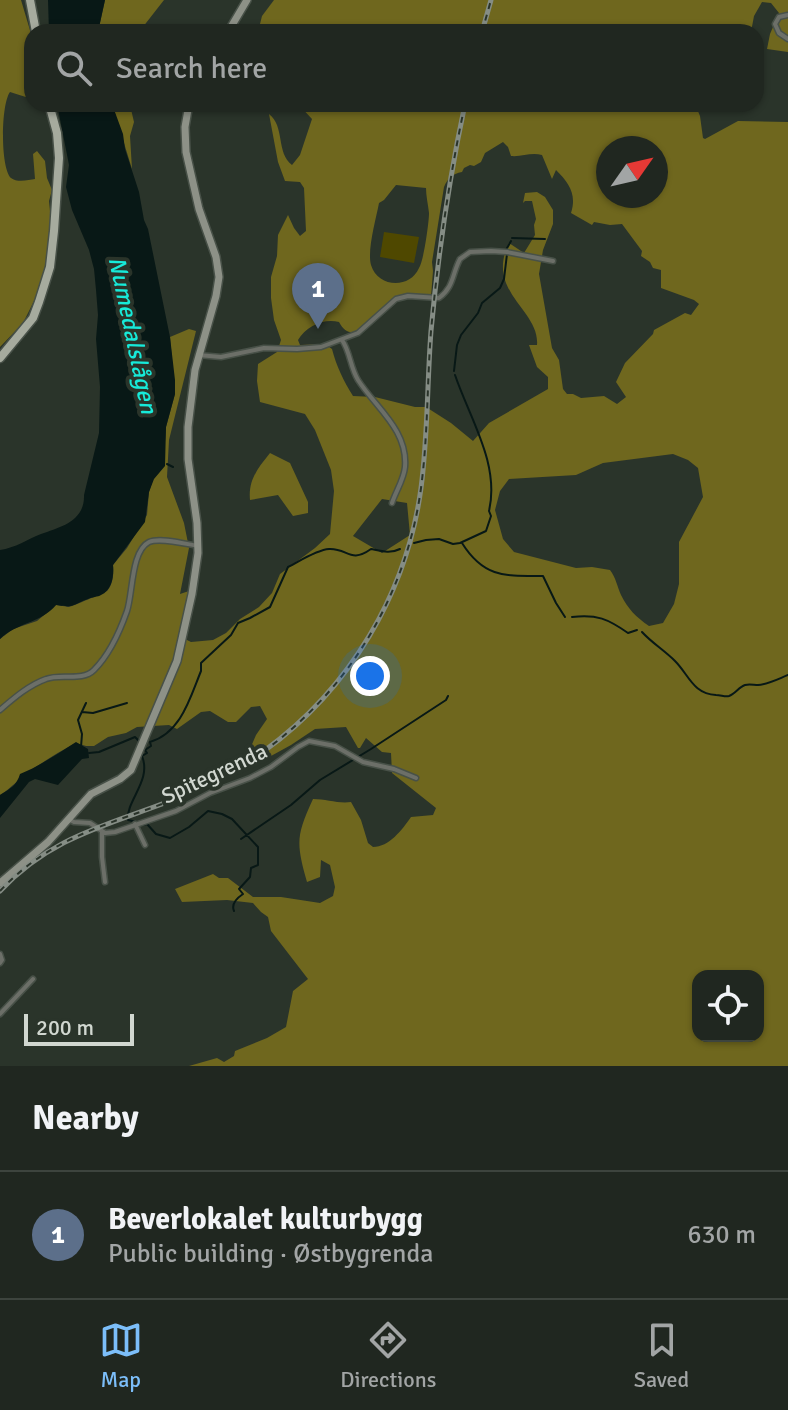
<!DOCTYPE html>
<meta charset="utf-8">
<style>
:root{--surface:#202720;--page:#282f29;--text:#f1f3f6;--muted:#a2a5a5;--line:#3d443e;--accent:#7cbef9}
body{margin:0;font-family:Signika,sans-serif;background:var(--page);color:var(--text)}
.controls{position:absolute;right:24px;bottom:24px;display:grid;overflow:hidden;border-radius:16px;box-shadow:0 2px 6px #0004}
.controls button{width:72px;height:72px;display:grid;place-items:center;padding:0;border:0;border-bottom:2px solid var(--line);background:var(--surface);color:var(--text);font:40px sans-serif}
.compass{position:absolute;left:596px;top:136px;width:72px;height:72px;border-radius:50%;background:var(--surface);box-shadow:0 2px 6px #0004;rotate:56deg}
.scale{position:absolute;left:24px;bottom:20px;width:110px;box-sizing:border-box;padding-left:8px;border:4px solid #d1d7d0;border-top:0;font-size:22px;line-height:28px;white-space:nowrap;color:#d1d7d0;-webkit-text-stroke:6px #2a342a;paint-order:stroke}
.you{position:absolute;left:370px;top:676px;width:28px;height:28px;margin:-20px;border:6px solid #fff;border-radius:50%;background:#1a73e8;box-shadow:0 0 0 12px #1a73e833}
.badge{display:grid;place-items:center;width:52px;height:52px;border-radius:50%;background:var(--accent);color:#fff;font-size:26px;font-weight:700}
.pin{position:absolute;translate:-50% -66px;filter:drop-shadow(0 2px 4px #0008)}
.pin::after{content:'';position:absolute;top:42px;width:28px;height:24px;background:inherit;clip-path:polygon(0 0,100% 0,50% 100%)}
.list{margin:0;padding:0;list-style:none}
h2{display:flex;justify-content:space-between;align-items:center;height:104px;margin:0;padding:0 32px;font-size:34px}
h2 small{font-size:26px;font-weight:400;color:var(--muted)}
.list li{display:grid;grid-template-columns:52px 1fr auto;gap:24px;align-items:center;box-sizing:border-box;height:128px;padding:0 32px;border-top:2px solid var(--line)}
.list b{display:block;font-size:30px;white-space:nowrap}
.list p{margin:0;font-size:26px;white-space:nowrap;color:var(--muted)}
.list em{font-size:26px;font-style:normal;color:var(--muted)}
.icon{flex:none;width:44px;height:44px;fill:none;stroke:currentColor;stroke-width:2;stroke-linecap:round;stroke-linejoin:round}
.map{position:relative;flex:none;width:788px;height:1066px;overflow:hidden}
.search{position:absolute;background:var(--surface);box-shadow:0 2px 6px #0004;left:24px;right:24px;top:24px;height:88px;display:flex;align-items:center;gap:20px;box-sizing:border-box;padding:0 28px;border-radius:24px;color:var(--muted);font-size:30px}
.sheet{height:232px;background:var(--surface)}
nav{display:flex;justify-content:space-around;align-items:center;box-sizing:border-box;height:112px;border-top:2px solid var(--line);background:var(--surface);font-size:22px;color:var(--muted)}
nav a{display:grid;justify-items:center;gap:4px}
nav .on{color:var(--accent)}
.map>svg:first-child{display:block}
.green{fill:#4f4800}
.forest{fill:#6f671e;fill-rule:evenodd}
.water{fill:#081816}
.lines{fill:none;stroke-linecap:round;stroke-linejoin:round}
.stream{stroke:#081816;stroke-width:2}
.minor-casing{stroke:#485148;stroke-width:7}
.secondary-casing{stroke:#485148;stroke-width:10}
.primary-casing{stroke:#485148;stroke-width:11}
.minor{stroke:#6c6f68;stroke-width:4}
.secondary{stroke:#8d9187;stroke-width:7}
.primary{stroke:#a6ab9e;stroke-width:8}
.rail-casing{stroke:#858d85;stroke-width:5}
.rail{stroke:#2a342a;stroke-width:2;stroke-dasharray:6;stroke-linecap:butt}
.labels{text-anchor:middle;stroke-width:8;stroke-linejoin:round;paint-order:stroke}
.street-label{font-size:22px;fill:#d1d7d0;stroke:#2a342a}
.water-label{font-size:24px;font-style:italic;fill:#17ead9;stroke:#2a342a}
</style>
<div class="map">
<svg width="788" height="1066" viewBox="0 0 788 1066">
<rect width="100%" height="100%" fill="#2a342a"/>
<path class="green" d="M384,232L419,237L414,263L380,257Z"/>
<path class="forest" d="M0,0H21L32,37V99L10,92C1,104 0,167 11,178C17,183 29,180 35,179L33,154L37,151L45,161L47,178L52,190L49,201L51,221L47,260L37,295L23,323L0,347Z
M105,0H164L139,32H98Z
M274,0H788V52L767,49L770,34L779,13L771,3L762,2L754,16L751,32H258L262,16Z
M112,104L130,105L134,122L130,136L132,169Z
M298,104H695L700,116L703,138L705,139L738,121L788,122V1066H189L217,1058L224,1062L234,1056L235,1051L267,1038L286,1027L293,991L308,979L271,931L268,917L261,912L253,903L227,900L182,902L175,889L213,874L219,878H228L253,897H281L320,903L333,896L335,887L330,865L321,860L320,877L307,882C296,843 296,836 313,799C326,799 339,804 351,802L361,820L368,843L373,847C389,847 402,830 411,817L433,815L436,808L392,773L391,753L382,752L366,738L360,748H358L346,727L315,729L291,745L251,767L244,763L256,735L267,719L260,706L251,707L236,722H228L210,711L201,712L177,729L169,725L137,727L126,733L108,737L94,746H86L76,743C60,751 45,761 31,770C19,778 12,788 0,795V639L13,629L37,621L56,605C57,605 68,607 69,607C71,607 105,592 107,591C113,585 114,573 113,565L127,548L147,515L149,492L165,442L166,427L175,394L170,337L189,329L196,331L169,440L167,477L184,523L189,548L180,594L192,590L185,639L191,642L213,640L226,633L240,619L259,607L272,593L280,574L315,548L330,534L334,491L331,470L315,430L305,414L260,402L257,381L258,364L277,352L281,340L274,320L271,298V277L277,256L278,235L288,215L294,228L300,236L306,231L304,188L300,182L285,181L278,162L269,114C285,126 276,153 292,165L300,155L312,119ZM503,142L508,147L511,156C522,157 531,152 542,155L552,179L556,170C569,183 577,194 571,213L592,225L594,222L610,225L622,224L642,251L641,256L650,262L653,268L661,270V288L694,300L699,304L691,315L685,313L654,330L653,334L625,363L616,382L626,397L617,404L604,396L581,398L573,394H567L563,389L559,360L552,348L539,274L543,250L553,224V210L545,197L537,192L525,193L523,203L525,201H532L536,219L534,225L535,235L524,253L509,243C485,292 540,310 537,345H529L537,367L548,377V389L489,423L473,441L451,423L426,407H415L375,397L353,396C344,382 336,365 332,349L325,344L300,345L298,340C306,326 324,318 339,322C355,353 384,305 399,299C408,295 420,297 431,297L433,271L432,262L444,187C448,178 452,174 462,172L464,168L470,165L474,166L481,162L485,153ZM608,148H656V196H608ZM396,185L426,188C426,196 428,204 429,213C429,222 424,260 419,268C410,289 378,288 371,265C367,250 376,219 379,203L384,200ZM673,454L688,460L698,468L703,497L679,542V584L674,604L663,623L649,626C636,617 628,609 621,595C617,586 616,578 610,570L592,567L576,568L514,552L503,539L495,510L500,491L509,479L576,475L603,463ZM382,499L407,503L410,535L382,553L353,536ZM698,976H758V1036H698Z
M270,453L290,463L308,502V513L293,516L278,495L250,500C248,480 258,468 270,453Z"/>
<path class="water" d="M48,0H105L98,32H49Z
M57,104H112L123,134L125,149L139,192L144,220L148,229L170,337L175,380V394L166,427L165,466L154,479L149,492L145,522L113,565C114,576 112,590 101,595C98,597 92,597 88,599C71,605 76,608 56,605C41,623 16,623 0,639V550C15,548 28,539 41,534C61,527 85,521 84,495L99,433L100,387L96,339L98,315L96,290L94,269L89,250L72,210L66,187L69,165Z
M76,742L88,749L89,758L82,759L58,785L35,779L29,782L0,818V795C10,789 17,785 20,774C40,766 57,754 76,742Z"/>
<g class="lines">
<path class="stream" d="M512,238L545,239
M506,250L511,241
M454,371L457,345L461,335L478,313L482,303L500,288L504,279L507,254
M167,464L173,467
M414,543L426,540L439,539L453,544L460,543L486,531L491,516L489,511C500,464 470,419 455,375
M462,543C484,578 505,576 543,576L556,603L565,617
M572,617C597,614 608,619 628,633L637,630
M642,632C652,643 664,650 675,661C689,675 693,694 716,695C721,695 725,697 729,696C735,694 739,687 745,685C749,684 754,685 758,685C769,684 778,679 788,675
M82,712L93,713L127,703
M81,747L82,734L78,720L86,703
M89,753L99,752L135,737L139,741
M137,822L128,820C126,800 152,781 142,756L147,753L145,750L151,746L150,742C181,733 190,698 201,671V663L231,635L238,623L250,618L270,607L288,567C300,561 316,550 329,549C348,548 350,564 371,549C381,551 390,554 400,549
M143,825L147,824L156,834L170,838L189,827L208,811L222,814L232,819L258,847V865L251,868L250,877L239,889L243,894C237,898 231,904 234,911
M241,839L291,805L320,780L371,749L446,700L448,696"/>
<defs>
<path id="minor" d="M788,15L779,17L775,24L779,33L788,39
M342,340C350,351 350,367 358,380C376,408 408,430 405,467C404,479 396,491 392,503
M198,355L221,357L264,348L297,349L321,347L358,333L396,299L408,296L439,298C454,287 452,274 460,259L470,252L491,251L507,252L553,261
M0,710C14,698 29,685 46,679C61,673 82,682 94,670C109,655 120,631 127,611C133,593 131,551 149,542C160,537 186,544 198,546
M70,820L74,822L90,823L105,833L115,832L176,811L210,793L250,778L271,767L298,747L309,741L335,746L363,762L394,769L416,778
M135,824L145,845
M102,831V857L105,882
M0,954L2,960L0,963
M0,1014L33,979"/>
<path id="secondary" d="M228,32L247,0
M0,883L48,842L91,794L120,779L131,770L177,661L192,594L198,553L197,523L188,459V427L195,370L216,296L219,277L216,257L199,209L186,152L185,127L189,104"/>
<path id="primary" d="M30,0L36,32
M0,358L33,318L39,302L50,267L54,231L59,158L57,133L49,104"/>
</defs>
<use href="#minor" class="minor-casing"/>
<use href="#secondary" class="secondary-casing"/>
<use href="#primary" class="primary-casing"/>
<use href="#minor" class="minor"/>
<use href="#secondary" class="secondary"/>
<use href="#primary" class="primary"/>
<defs>
<path id="rail" d="M482,32L491,0
M0,891C54,833 115,824 185,795C213,783 240,768 264,751C350,689 407,593 421,488C428,436 427,383 431,331C438,255 449,179 465,104"/>
</defs>
<use href="#rail" class="rail-casing"/>
<use href="#rail" class="rail"/>
</g>
<g class="labels">
<g class="street-label">
<text transform="translate(214 773) rotate(-25)" y="8">Spitegrenda</text>
</g>
<g class="water-label">
<text transform="translate(133 335) rotate(78)" y="8">Numedalslågen</text>
</g>
</g>
</svg>
<div class="controls">
<button><svg class="icon" aria-label="locate" viewBox="0 0 24 24"><circle cx="12" cy="12" r="6"/><path d="M12 2v4M12 18v4M2 12h4M18 12h4"/></svg></button>
</div>
<svg class="compass" viewBox="-18 -18 36 36"><path d="M0-13l5 13h-10z" fill="#e53935"/><path d="M0 13l5-13h-10z" fill="#a2a5a5"/></svg>
<div class="scale">200 m</div>
<div class="you"></div>
<div class="pin badge" style="left:318px;top:329px;background:#5c6f8a">1</div>
<div class="search"><svg class="icon" aria-label="search" viewBox="0 0 24 24"><circle cx="10" cy="10" r="6"/><path d="M15 15l6 6"/></svg>Search here</div>
</div>
<section class="sheet">
<h2>Nearby<small></small></h2>
<ul class="list">
<li><span class="badge" style="background:#5c6f8a">1</span><div><b>Beverlokalet kulturbygg</b><p>Public building · Østbygrenda</p></div><em>630 m</em></li>
</ul>
</section>
<nav>
<a class="on"><svg class="icon" aria-label="map" viewBox="0 0 24 24"><path d="M3 6l6-2 6 2 6-2v14l-6 2-6-2-6 2zM9 4v14M15 6v14"/></svg>Map</a>
<a><svg class="icon" aria-label="directions" viewBox="0 0 24 24"><path d="M12 3l9 9-9 9-9-9zM9 14v-3h6M13 9l2 2-2 2"/></svg>Directions</a>
<a><svg class="icon" aria-label="saved" viewBox="0 0 24 24"><path d="M7 4h10v16l-5-4-5 4z"/></svg>Saved</a>
</nav>
